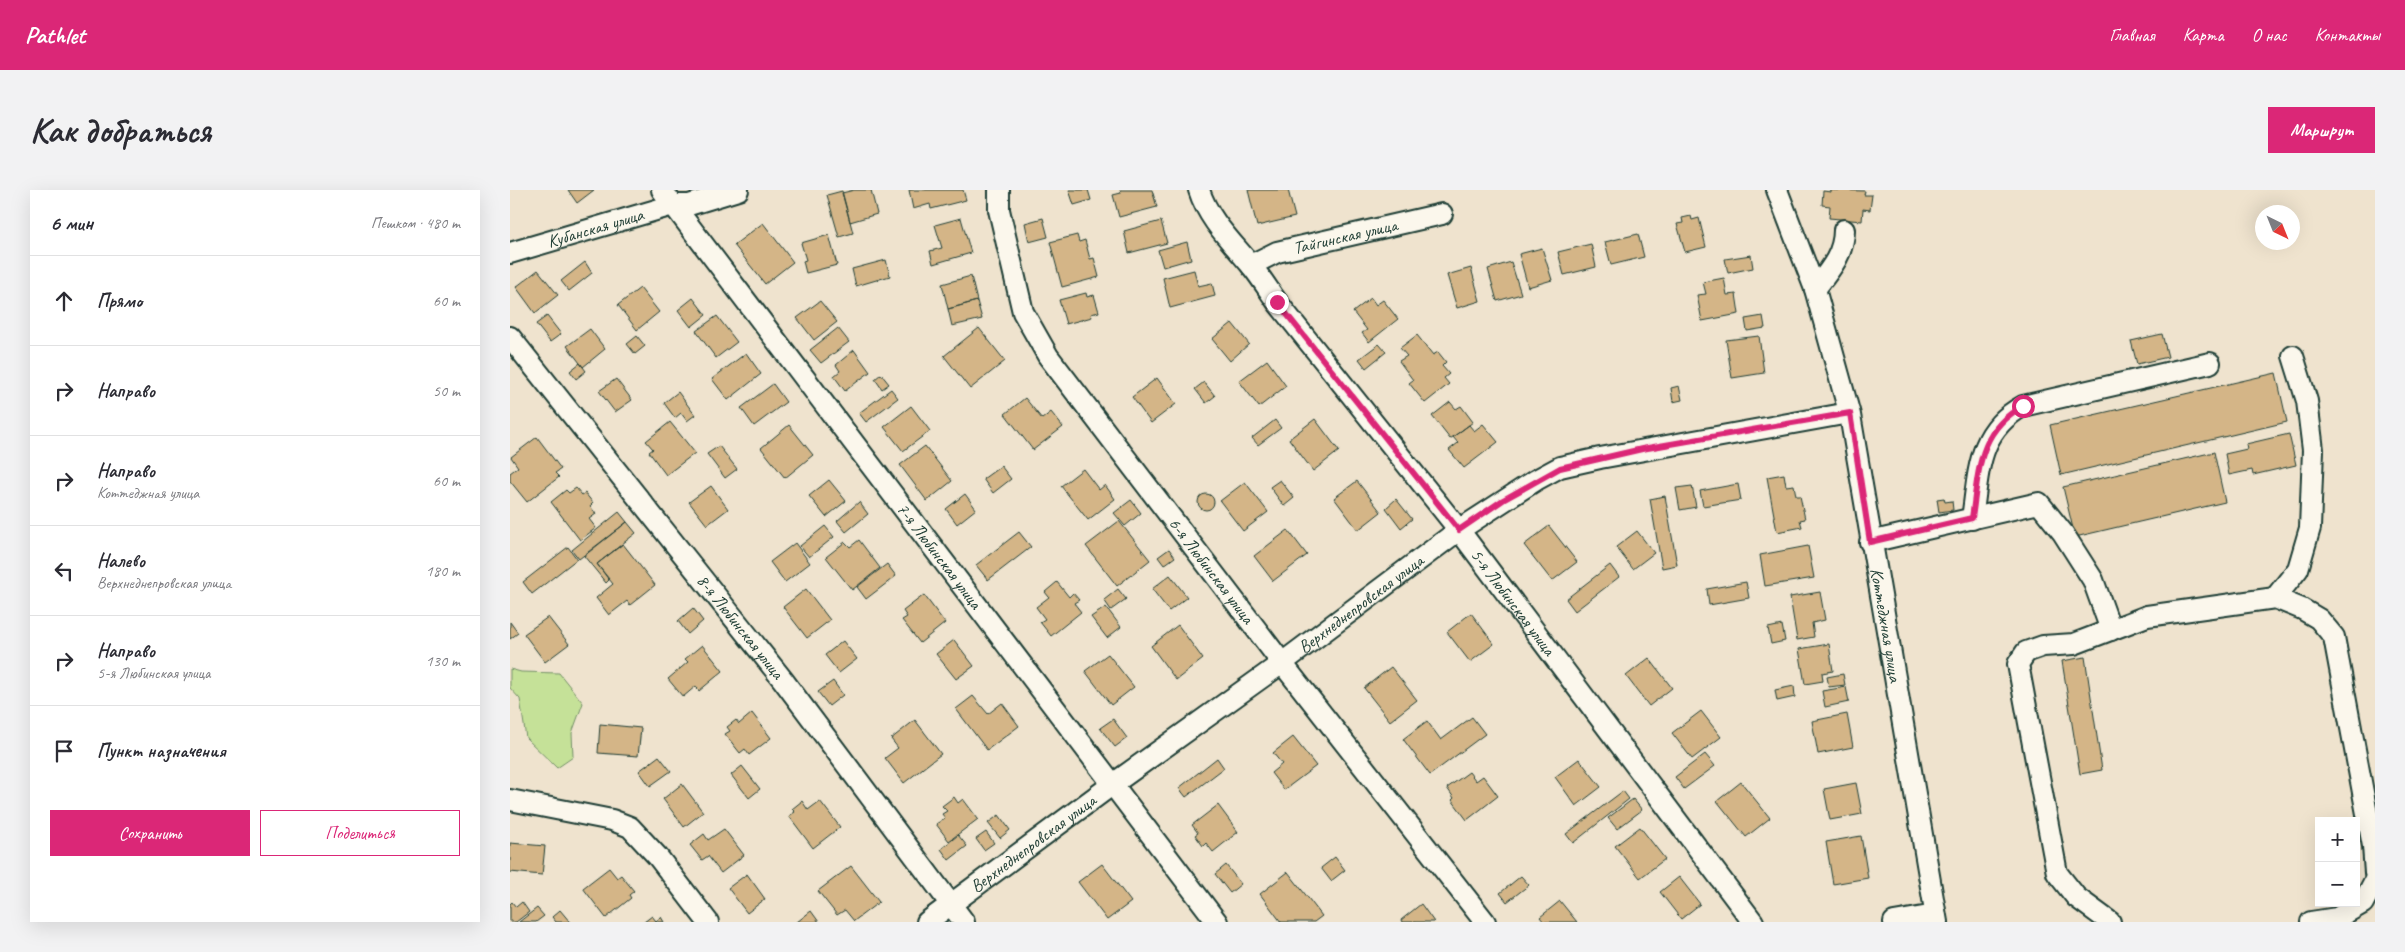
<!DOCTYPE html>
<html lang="ru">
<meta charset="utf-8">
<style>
:root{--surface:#fff;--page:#f2f2f3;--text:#2b2b33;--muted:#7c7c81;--line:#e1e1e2;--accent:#db2777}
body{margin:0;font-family:Caveat,sans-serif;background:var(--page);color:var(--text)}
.controls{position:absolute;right:15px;bottom:15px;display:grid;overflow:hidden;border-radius:0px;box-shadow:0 5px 20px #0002}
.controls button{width:45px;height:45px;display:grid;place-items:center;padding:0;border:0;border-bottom:1px solid var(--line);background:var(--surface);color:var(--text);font:25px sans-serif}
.compass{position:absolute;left:1745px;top:15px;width:45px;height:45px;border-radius:50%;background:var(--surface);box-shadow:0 5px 20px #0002;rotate:137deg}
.stop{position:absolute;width:15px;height:15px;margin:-11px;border:4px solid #db2777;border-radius:50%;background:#fff}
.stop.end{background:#db2777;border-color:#fff;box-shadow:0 1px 5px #0008}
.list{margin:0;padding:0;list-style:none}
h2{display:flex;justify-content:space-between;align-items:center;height:65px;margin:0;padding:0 20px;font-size:21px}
h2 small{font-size:16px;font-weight:400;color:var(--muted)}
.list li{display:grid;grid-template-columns:32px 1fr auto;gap:15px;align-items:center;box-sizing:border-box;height:90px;padding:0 20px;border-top:1px solid var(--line)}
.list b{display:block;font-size:19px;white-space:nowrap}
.list p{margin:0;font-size:16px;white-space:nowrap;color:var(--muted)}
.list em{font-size:16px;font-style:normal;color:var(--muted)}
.actions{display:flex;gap:10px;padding:15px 20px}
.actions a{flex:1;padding:11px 0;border:1px solid var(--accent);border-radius:0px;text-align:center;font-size:18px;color:var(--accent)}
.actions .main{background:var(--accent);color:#fff}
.icon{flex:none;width:28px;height:28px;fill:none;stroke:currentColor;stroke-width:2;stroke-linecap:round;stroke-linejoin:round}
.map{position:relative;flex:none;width:1865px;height:732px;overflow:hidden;border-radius:0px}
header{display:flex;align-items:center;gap:30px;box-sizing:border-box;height:70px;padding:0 25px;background:var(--accent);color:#fff}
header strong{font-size:24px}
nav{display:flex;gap:28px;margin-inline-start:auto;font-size:18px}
.intro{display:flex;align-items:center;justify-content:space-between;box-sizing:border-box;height:120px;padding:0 30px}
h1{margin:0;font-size:35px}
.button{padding:12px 22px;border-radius:0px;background:var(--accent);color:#fff;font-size:18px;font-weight:700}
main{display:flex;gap:30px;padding:0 30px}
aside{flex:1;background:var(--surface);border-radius:0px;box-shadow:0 5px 20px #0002}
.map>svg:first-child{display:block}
.green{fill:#c5e198;stroke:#728f66}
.building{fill:#d4b587;stroke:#1f3d34}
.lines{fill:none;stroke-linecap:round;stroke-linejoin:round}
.minor-casing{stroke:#1f3d34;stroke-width:24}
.minor{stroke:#fbf7ec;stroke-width:20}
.route{stroke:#db2777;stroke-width:6}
.labels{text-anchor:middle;stroke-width:5;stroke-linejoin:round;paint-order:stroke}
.street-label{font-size:18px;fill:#1f3d34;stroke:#fbf7ec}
</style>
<header>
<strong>Pathlet</strong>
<nav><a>Главная</a><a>Карта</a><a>О нас</a><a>Контакты</a></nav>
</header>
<div class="intro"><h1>Как добраться</h1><a class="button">Маршрут</a></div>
<main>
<aside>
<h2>6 мин<small>Пешком · 480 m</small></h2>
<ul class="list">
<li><svg class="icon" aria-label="ahead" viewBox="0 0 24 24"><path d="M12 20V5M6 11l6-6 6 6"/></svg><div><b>Прямо</b></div><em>60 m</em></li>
<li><svg class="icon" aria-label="right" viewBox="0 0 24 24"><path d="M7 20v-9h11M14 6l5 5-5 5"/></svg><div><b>Направо</b></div><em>50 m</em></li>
<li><svg class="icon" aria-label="right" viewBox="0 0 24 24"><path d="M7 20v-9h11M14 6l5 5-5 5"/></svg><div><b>Направо</b><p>Коттеджная улица</p></div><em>60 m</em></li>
<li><svg class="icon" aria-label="left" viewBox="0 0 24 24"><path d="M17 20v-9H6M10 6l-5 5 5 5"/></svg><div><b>Налево</b><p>Верхнеднепровская улица</p></div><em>180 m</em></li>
<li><svg class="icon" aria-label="right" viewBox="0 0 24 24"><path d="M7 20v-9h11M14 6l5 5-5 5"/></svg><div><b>Направо</b><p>5-я Любинская улица</p></div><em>130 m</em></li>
<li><svg class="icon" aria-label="arrive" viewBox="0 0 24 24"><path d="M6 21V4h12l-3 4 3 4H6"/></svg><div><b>Пункт назначения</b></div></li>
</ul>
<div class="actions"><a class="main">Сохранить</a><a>Поделиться</a></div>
</aside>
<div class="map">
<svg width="1865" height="732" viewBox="0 0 1865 732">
<rect width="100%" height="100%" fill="#efe3ce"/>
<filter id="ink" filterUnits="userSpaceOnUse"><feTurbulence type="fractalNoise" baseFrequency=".02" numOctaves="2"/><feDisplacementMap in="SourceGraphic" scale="10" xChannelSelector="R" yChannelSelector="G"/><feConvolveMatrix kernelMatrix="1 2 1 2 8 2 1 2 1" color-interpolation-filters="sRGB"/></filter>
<g filter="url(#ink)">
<path class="green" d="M0,479L11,482L49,483L73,513L62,543L63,567L47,578L16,548L10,509L0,498Z"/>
<path class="building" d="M58,0H84L67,13Z
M344,0H361L367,24L340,32L332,3Z
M399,0H453L456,10L421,19L420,14L403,19Z
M559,0H578L581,10L564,15Z
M610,0H642L647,17L609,27L603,5L611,3Z
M738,0H778L785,27L747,36Z
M1321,0L1355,1L1354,5H1362L1360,20L1353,19L1352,31L1319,28L1320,16L1312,15L1313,1L1321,2Z
M332,1L343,43L329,47L317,5Z
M1181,26L1182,30L1189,28L1196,57L1175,62L1167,34L1173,33L1172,28Z
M451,28L461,63L423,74L420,61L432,58L425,35Z
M533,28L538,47L519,52L515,33Z
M651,31L657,53L619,63L614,41Z
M253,33L283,72L255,94L224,55Z
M1128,44L1134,67L1101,75L1095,52Z
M319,45L327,75L296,83L293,71L296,70L291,53Z
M567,45L569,52L575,50L580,69L584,68L589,87L552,97L540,52Z
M677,52L681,69L653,77L648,60Z
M1081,54L1086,77L1054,85L1048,62Z
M1032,58L1042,90L1018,97L1009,64Z
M1241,65L1243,78L1218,83L1215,69Z
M376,70L380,86L346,96L342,79Z
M75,72L82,83L59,101L51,91Z
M1001,72L1011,104L987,111L978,79Z
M961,78L970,111L947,118L937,85Z
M28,80L48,105L25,123L6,97Z
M684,80L688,96L702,93L705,106L660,118L653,88Z
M461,86L467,111L438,119L432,94Z
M1214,88L1217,105L1226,104L1229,124L1192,131L1187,105L1196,104L1193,92Z
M130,98L149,122L127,140L108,115Z
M576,103L577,107L584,105L589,122L581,124L582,127L556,134L549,110Z
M183,108L196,125L181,137L168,120Z
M861,108L866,115L873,110L888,129L859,152L852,143L857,140L843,122Z
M310,111L327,132L304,150L287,128Z
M467,111L472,129L442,136L438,119Z
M37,126L51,144L40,152L26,134Z
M207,126L227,152L206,168L186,141Z
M1253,126L1255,138L1237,141L1235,129Z
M722,133L739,154L720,171L702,149Z
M328,138L339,152L311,173L300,160Z
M469,138L495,171L460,199L434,166Z
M80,139L95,159L73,177L57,156Z
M1652,144L1658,167L1627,174L1621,151Z
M907,145L923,165L928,162L936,172L932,176L939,184L934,188L939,194L915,213L899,193L903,190L889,171L897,166L890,158Z
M127,146L135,156L125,164L117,154Z
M1249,146L1254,183L1222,188L1216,150Z
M869,154L876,162L856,178L849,169Z
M344,160L360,182L335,201L324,186L330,181L326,175Z
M236,163L251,184L218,210L202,189Z
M757,170L776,196L749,217L729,191Z
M70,173L76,181L66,189L60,181Z
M1766,183L1777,232L1551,285L1540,235Z
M371,184L379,194L372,199L365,189Z
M647,188L666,214L641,233L622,207Z
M106,189L122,210L105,222L89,201Z
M694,192L705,206L696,213L685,199Z
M263,194L276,212L244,236L231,218Z
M1169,196L1172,210L1163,212L1161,198Z
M381,199L388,208L356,232L349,223Z
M168,202L185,225L177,231L171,223L165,228L154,213Z
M515,208L532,229L541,222L553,237L523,260L495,224Z
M940,212L946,219L951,216L963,232L940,249L922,226Z
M401,216L420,241L393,261L374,237Z
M805,229L829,261L803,281L779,249Z
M765,230L771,238L748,255L742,248Z
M160,232L185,263L156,285L139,262L143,259L136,251Z
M973,234L988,252L954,278L939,260L948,253L943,247L959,235L964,241Z
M279,235L303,265L275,288L251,258Z
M1779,244L1786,275L1743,285L1742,280L1719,285L1715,264L1737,259L1736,254Z
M27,247L51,279L45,283L49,287L17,312L0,291V283L8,277L1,267Z
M209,256L227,279L215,288L197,264Z
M415,256L442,291L417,311L390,275Z
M1704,262L1715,312L1565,347L1553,297Z
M491,276L501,289L483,303L473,289Z
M573,279L589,300L595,295L605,309L578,330L551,296Z
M1274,284L1276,296L1284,295L1286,306H1290L1295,329L1290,330L1292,337L1267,342L1257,287Z
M319,290L336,311L316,327L299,306Z
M770,290L784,308L774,316L760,297Z
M847,291L871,322L848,340L824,308Z
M735,292L758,322L733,341L710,311Z
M1228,294L1231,310L1193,316L1190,301Z
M201,296L218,319L197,335L179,312Z
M1182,296L1186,317L1170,320L1166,298Z
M66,298L72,305L75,303L83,313L80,316L86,324L79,329L86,338L70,350L41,312L56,300L59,303Z
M688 312a8 8 0 1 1 16 0a8 8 0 1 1-16 0Z
M455,304L466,319L447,334L436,319Z
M1155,306L1167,375L1152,378L1140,309Z
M1434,308L1435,312L1442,311L1443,320L1429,322L1427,309Z
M886,309L902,329L891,338L876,318Z
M621,310L631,323L615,336L604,323Z
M349,312L358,324L336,342L327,331Z
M109,322L117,332L69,369L62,360Z
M609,331L640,370L607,396L576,356Z
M117,332L126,343L87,374L99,390L96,393L74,366Z
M315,336L324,347L299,367L290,356Z
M1039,336L1067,372L1042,391L1014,355Z
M778,340L797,365L763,391L744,366Z
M1127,341L1144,363L1123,379L1106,357Z
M509,342L521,357L478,390L466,375Z
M349,350L370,378L342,400L316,367L335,352L340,357Z
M285,353L300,373L275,392L260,372Z
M113,354L145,395L120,415L117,411L99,425L86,408L103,394L87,374Z
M1298,356L1304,388L1255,396L1250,365Z
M58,357L67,369L22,404L13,392Z
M659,359L665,367L654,375L648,367Z
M377,374L386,386L356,409L347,397Z
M1100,375L1109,387L1065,421L1056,409Z
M660,385L677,407L659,421L642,399Z
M547,392L559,407L563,403L569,410L564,413L571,422L541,446L530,432L535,429L526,417L539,407L535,402Z
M1236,392L1239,408L1199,415L1197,399Z
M296,399L320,430L297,448L273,417Z
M608,399L616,409L601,420L594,410Z
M1310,402L1315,430L1302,433L1304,447L1287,450L1280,407Z
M414,405L435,433L410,453L392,430L397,427L393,421Z
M596,417L611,437L597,448L581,427Z
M183,418L193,431L178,444L168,431Z
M961,423L984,454L960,472L937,442Z
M38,427L59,454L35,472L14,444Z
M0,432L8,443L0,449Z
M668,435L693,469L666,490L641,456Z
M1272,435L1275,451L1261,454L1258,438Z
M444,450L464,476L446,489L426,464Z
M333,451L347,469L329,483L315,465Z
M1319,454L1323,481L1312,483L1313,491L1295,494L1289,459Z
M192,455L213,481L189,501L186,496L173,507L158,489L178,472L175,469Z
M598,464L624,497L601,515L575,481Z
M1575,467L1592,580L1570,584L1552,471Z
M1139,468L1162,498L1139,516L1116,486Z
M881,477L907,510L880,531L854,498Z
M1333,484L1335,495L1319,497L1317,487Z
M323,491L333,505L319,516L308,502Z
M1284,496L1285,507L1267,511L1265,500Z
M1336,497L1339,512L1315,517L1312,501Z
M463,506L478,524L492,513L509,536L477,560L446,519Z
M1191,521L1211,547L1182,569L1162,543Z
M242,523L261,548L239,565L235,559L230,563L215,544L220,541L217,537L226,530L229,534Z
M1337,524L1343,557L1308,564L1302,531Z
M962,527L975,544L920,585L893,549L917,531L931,550Z
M603,529L617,548L605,557L590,538Z
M405,530L431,564L394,593L375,568L388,558L381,549Z
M90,534L131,538L128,566L88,563Z
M783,547L806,576L774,600L761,583L772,574L763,563Z
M1195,564L1205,576L1174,599L1165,587Z
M149,566L161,581L140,596L129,581Z
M707,568L714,578L676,607L669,598Z
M1069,569L1091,597L1066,616L1045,587Z
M232,576L250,599L239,608L221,585Z
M959,582L966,591L973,586L988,606L957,630L942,610L944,608L937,598Z
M1231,592L1260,628L1236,647L1207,611Z
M1346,593L1352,624L1320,630L1314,599Z
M172,594L193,622L174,637L153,609Z
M1113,601L1119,609L1063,653L1056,644Z
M444,607L448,613L453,609L468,629L439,651L426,634L435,628L432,624L437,621L432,616Z
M1123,609L1132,620L1107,639L1098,628Z
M292,611L298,620L310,611L330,637L303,658L279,626L285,622L282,619Z
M708,615L728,642L703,662L696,653L693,656L685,645L688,643L682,635Z
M489,625L500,640L490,648L478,633Z
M1130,637L1155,669L1130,688L1105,656Z
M214,639L234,665L211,683L198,666L192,670L180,655L194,644L198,650Z
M476,642L484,653L474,660L466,649Z
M448,645L457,656L439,670L431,659Z
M1351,646L1358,688L1323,694L1316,652Z
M0,653L35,656L32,685L0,682Z
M825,667L835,680L821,691L811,678Z
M592,674L621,712L597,730L568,692Z
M716,675L731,694L720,703L705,684Z
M341,676L369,712L344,731L335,720L327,725L308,701Z
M99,678L107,688L111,685L124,701L119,705L121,708L96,728L73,698Z
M778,682L812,726L804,732H771L750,704Z
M237,684L255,709L237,723L218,698Z
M1011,686L1019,695L997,712L990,703Z
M1169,687L1190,714L1171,729L1150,702Z
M1050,711L1067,732H1034L1030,727Z
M2,712L6,717L12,712L19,722L6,732H0V714Z
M911,714L924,732H892L891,730Z
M27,718L34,726L26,732H9Z
M50,720L60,732H46L42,727Z
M301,721L309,732H287Z
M142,726L146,731L151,727L154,732H134Z"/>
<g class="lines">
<defs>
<g id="minor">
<path id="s1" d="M152,0L707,732"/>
<path id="s2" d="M489,0V20L513,122L538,166L772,473L975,732"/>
<path id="s3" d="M689,0C698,29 721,51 740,74C750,86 758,99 767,112L949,340L1243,732"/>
<path id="s4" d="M1267,0L1305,99L1340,225L1427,732"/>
<path id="s5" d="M0,63L163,15H179L228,0"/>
<path id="s6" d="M741,75L767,62L932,24"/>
<path d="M1305,99C1320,80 1334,64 1334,40"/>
<path id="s7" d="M0,147L273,490L454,732"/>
<path d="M1462,329C1469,282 1467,241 1513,216L1700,173"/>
<path d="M1360,352L1529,313L1553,343L1583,390L1601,440"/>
<path d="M1765,408L1788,379L1800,338L1803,260L1797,211L1783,166"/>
<path d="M0,610L102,630L120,637L148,667L198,732"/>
<path id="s8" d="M417,732L603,594L772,473L949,340L1026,290L1050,277L1090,268L1339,223"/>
<path d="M1384,732L1425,725"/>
<path d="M1600,732L1566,707L1547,683L1508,474L1516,462L1533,456L1564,454L1637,426L1765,408L1792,419L1809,429L1824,447L1863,656L1865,683"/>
<path d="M1801,732L1827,728L1853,713L1865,690"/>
</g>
</defs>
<use href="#minor" class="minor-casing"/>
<use href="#minor" class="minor"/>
</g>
</g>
<g class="lines" filter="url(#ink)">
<path class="route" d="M767,112L949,340L993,310L1050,278L1132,259L1340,223L1360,352L1462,328C1469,282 1467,241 1513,216"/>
</g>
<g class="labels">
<g class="street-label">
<text dy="6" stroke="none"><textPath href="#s5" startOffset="89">Кубанская улица</textPath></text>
<text dy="6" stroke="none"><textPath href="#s6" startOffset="99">Тайгинская улица</textPath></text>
<text dy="6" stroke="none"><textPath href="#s1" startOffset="459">7-я Любинская улица</textPath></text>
<text dy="6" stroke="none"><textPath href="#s2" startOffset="445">6-я Любинская улица</textPath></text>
<text dy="6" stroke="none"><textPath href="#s3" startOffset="519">5-я Любинская улица</textPath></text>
<text dy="6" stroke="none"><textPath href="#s8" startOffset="538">Верхнеднепровская улица</textPath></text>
<text dy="6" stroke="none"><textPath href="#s7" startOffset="370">8-я Любинская улица</textPath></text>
<text dy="6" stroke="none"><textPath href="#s4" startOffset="450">Коттеджная улица</textPath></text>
<text dy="6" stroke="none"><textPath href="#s8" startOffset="132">Верхнеднепровская улица</textPath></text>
</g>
</g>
</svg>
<div class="controls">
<button>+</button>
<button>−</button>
</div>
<svg class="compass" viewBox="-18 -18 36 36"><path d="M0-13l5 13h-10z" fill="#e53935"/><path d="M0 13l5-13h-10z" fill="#7c7c81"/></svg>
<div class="stop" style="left:1513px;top:216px"></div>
<div class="stop end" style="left:767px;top:112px"></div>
</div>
</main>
